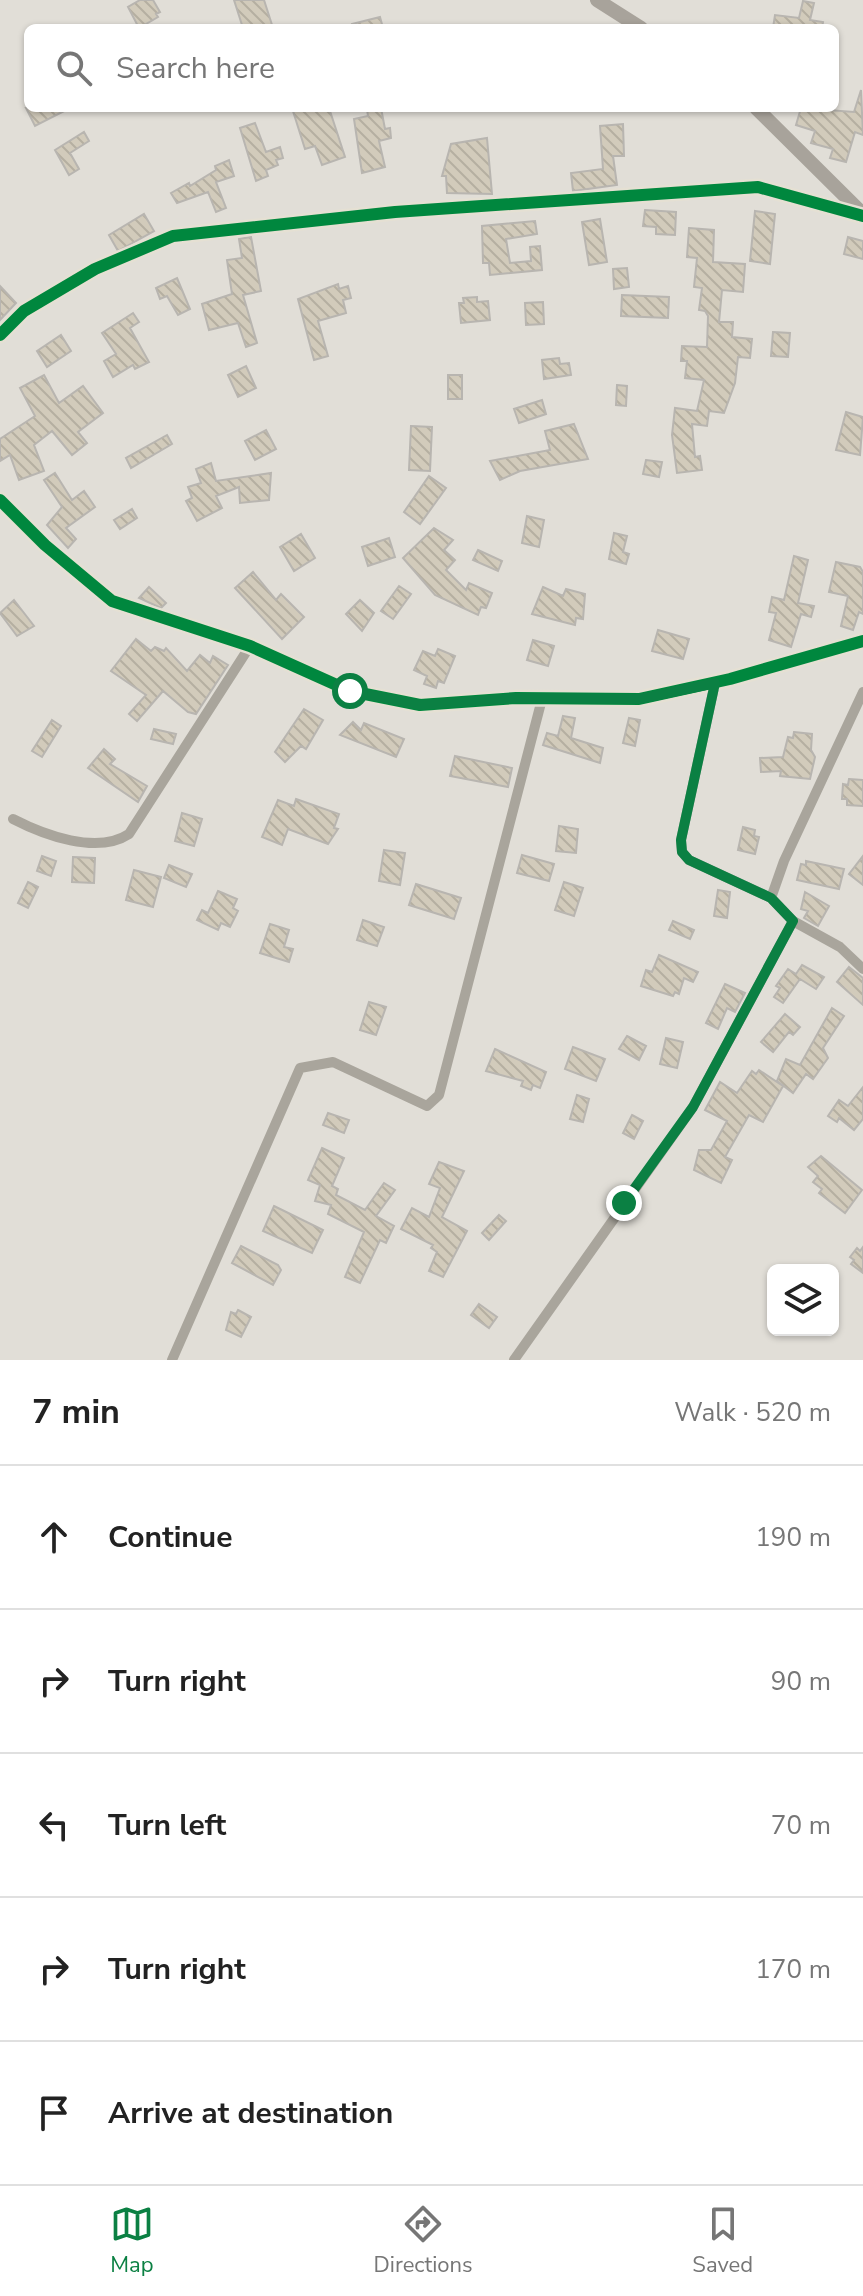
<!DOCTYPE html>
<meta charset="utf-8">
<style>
:root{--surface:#fff;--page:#f2f2f2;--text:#222;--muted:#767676;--line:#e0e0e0;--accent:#0b8043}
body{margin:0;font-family:"Nunito Sans",sans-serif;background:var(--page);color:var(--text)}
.controls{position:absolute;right:24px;bottom:24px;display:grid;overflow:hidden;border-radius:12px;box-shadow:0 2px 6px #0004}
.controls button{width:72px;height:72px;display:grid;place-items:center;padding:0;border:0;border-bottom:2px solid var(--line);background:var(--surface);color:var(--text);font:40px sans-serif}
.stop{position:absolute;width:24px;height:24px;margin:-18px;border:6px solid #0b8043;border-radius:50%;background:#fff}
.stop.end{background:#0b8043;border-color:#fff;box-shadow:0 2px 8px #0008}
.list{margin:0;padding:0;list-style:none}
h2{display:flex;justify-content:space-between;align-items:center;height:104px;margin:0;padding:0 32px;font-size:34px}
h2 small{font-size:26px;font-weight:400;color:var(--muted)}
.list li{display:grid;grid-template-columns:52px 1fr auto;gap:24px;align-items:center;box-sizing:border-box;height:144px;padding:0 32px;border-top:2px solid var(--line)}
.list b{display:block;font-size:30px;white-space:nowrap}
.list em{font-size:26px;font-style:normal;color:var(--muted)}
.icon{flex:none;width:44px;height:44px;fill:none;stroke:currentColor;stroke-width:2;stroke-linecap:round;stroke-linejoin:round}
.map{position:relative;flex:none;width:863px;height:1360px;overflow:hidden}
.search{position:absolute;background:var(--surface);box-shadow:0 2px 6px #0004;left:24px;right:24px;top:24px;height:88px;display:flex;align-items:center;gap:20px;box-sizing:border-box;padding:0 28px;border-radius:12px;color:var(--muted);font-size:30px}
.sheet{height:824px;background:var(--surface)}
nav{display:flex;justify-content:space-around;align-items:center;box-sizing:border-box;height:112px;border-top:2px solid var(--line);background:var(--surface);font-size:22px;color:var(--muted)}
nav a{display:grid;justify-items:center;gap:4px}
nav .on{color:var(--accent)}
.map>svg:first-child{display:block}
.building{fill:url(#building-back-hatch);stroke:#b8b5b0;stroke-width:2}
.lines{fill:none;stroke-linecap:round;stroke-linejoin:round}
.street{stroke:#a9a59c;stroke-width:10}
.secondary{stroke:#a8a39b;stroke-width:14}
.cycleway-casing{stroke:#e5e0d3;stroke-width:17}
.cycleway{stroke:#00873e;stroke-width:12}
.route{stroke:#0b8043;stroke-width:10}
</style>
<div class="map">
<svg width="863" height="1360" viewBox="0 0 863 1360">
<defs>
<pattern id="building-back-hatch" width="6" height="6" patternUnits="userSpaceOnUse" patternTransform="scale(2)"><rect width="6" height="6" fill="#d2cbbb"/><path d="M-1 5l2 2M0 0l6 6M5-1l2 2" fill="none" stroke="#b5afa1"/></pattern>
</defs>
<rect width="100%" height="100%" fill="#e1ded7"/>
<path class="building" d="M140,0H153L160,12L156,14L158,17L139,28L128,7Z
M234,0H264L273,28H261L260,25L243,28Z
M803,1L814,3L810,20L823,22L822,28H773L775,15L799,18Z
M380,17L383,28H353L352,24Z
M861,90L863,135L855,132L846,162L830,158L833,149L811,143L815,131L796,125L801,108L854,112Z
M26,108H70L35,126Z
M292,108H329L345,157L322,165L315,146L305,149Z
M381,108L385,129L390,128L391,138L379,141L385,167L362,173L354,119L368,116L367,109Z
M255,123L266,152L280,147L283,158L276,160L278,165L266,170L268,176L256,181L240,128Z
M623,124L624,156H613L617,185L573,191L571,173L603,169L600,126Z
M84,132L89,141L70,153L79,169L69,175L55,150Z
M487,138L492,194L447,193L446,176H442L451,144Z
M229,160L234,176L216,182L226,208L216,212L208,192L177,203L171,193L189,183L190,186L216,170L215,166Z
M645,210L676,212L675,235L656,234V227L643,226Z
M755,211L775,214L770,264L750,261Z
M144,214L154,231L118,251L109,235Z
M600,219L607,262L589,265L582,222Z
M535,221L537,234L506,239L510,263L531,261L530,247L540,246L542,270L490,275L489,263H483L482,226Z
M689,228L714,230L713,262L745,264L743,292L722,290L719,322H733L732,337L752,339L750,358L738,357L735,383L724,413L709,411L707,426L692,424L695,457L700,456L702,470L677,473L672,435L675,408L697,411L704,380L685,378L687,361H681L682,346L707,347L708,316L705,311L699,310L702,288L694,287L697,258L687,257Z
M251,237L261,291L243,295L257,343L246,347L238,323L209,330L202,304L232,294L227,260L242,258L239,239Z
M848,237L863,241V259L844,254Z
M627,268L629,287L614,289L613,269Z
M177,278L190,309L178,315L167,296L160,299L156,288Z
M338,284L339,289L348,286L351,298L343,300L346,313L318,321L328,356L314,360L298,299Z
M0,286L16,303L0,320Z
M622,295L669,297L668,318L621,316Z
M477,297V302L488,301L490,320L461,323L459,303H464L463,298Z
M543,302L544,324L526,325L525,303Z
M133,313L139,322L130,328L149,362L135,369L133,365L113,377L104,361L116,354L102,333Z
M773,332L790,333L788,357L771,356Z
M61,335L71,351L47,367L37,351Z
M559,358L560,364L569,363L571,375L544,379L542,360Z
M246,366L256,388L238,397L228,375Z
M44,375L59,403L83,386L103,413L78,432L87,443L72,455L52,431L34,445L44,471L19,480L10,455L0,461V439L35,416L20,388Z
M448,375H462V399H448Z
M617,385L627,386L626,406L616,405Z
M542,400L546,414L519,423L514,409Z
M846,412L863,417L860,455L836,450Z
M574,424L588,459L520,471L500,480L490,461L550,450L545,431Z
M411,426L432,427L430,471L409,470Z
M266,430L276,449L255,460L245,441Z
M167,435L172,444L131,468L126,458Z
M646,460L662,462L659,477L643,474Z
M211,463L216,481L271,473L269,500L240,503L239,487L216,496L222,508L197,521L186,501L192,498L188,487L201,483L196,469Z
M55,473L72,500L84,491L95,507L66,528L76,539L68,548L47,525L62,507L44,480Z
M429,476L446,488L420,524L404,512Z
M132,509L137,518L120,529L114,520Z
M527,516L544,520L539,547L522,543Z
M434,528L453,540L444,550L455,560L446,570L466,590L469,583L492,593L486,608L481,607L478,615L435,595L403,558Z
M614,533L627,536L623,552L629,554L626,564L609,559Z
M301,534L315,558L294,571L280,547Z
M389,538L395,557L368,566L362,547Z
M478,550L502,561L498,571L473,560Z
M794,556L808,560L798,603L814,606L811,617L801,614L791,647L769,640L776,613L769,612L772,597L784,600Z
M836,562L860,567L863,572V614L859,612L853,630L841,626L848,596L829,592Z
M253,572L276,600L281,594L304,617L282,639L235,588Z
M399,586L411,594L393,619L381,611Z
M149,587L166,603L161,608L139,598Z
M543,587L563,596L566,589L585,594L583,619L576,618L575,625L532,614Z
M14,600L34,626L17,636L0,613Z
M360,600L374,613L362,631L346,614Z
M658,630L689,639L683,659L652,651Z
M136,639L151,651L155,647L164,651L166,648L187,671L200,655L210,663L213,656L228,665L196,714L188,712L163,691L137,721L129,714L146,695L111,671Z
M533,640L554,646L548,666L527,660Z
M438,649L455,656L444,683L438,681L436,688L424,684L427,676L414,670L423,651L435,656Z
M304,709L323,720L306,749L301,746L285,762L275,752Z
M563,716L575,718L571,738L603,748L600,763L543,745L547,733L558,736Z
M629,718L640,720L635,746L623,743Z
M52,720L61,726L42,757L32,751Z
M353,722L361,730L364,723L404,739L396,757L340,735Z
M154,729L176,734L173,744L151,739Z
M794,732L812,734L811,750L815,757L810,779L780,776L781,771L761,772L760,758L783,757L788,737L793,738Z
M104,749L115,759L110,764L147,786L138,802L88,768Z
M455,756L512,768L508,787L450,776Z
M849,779L863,780V806L847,805V799H842L843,784L848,785Z
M296,799L339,814L334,828L338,829L328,844L288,829L282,845L262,837L278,800L294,806Z
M182,813L202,819L194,846L175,841Z
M559,826L578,829L576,853L556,851Z
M743,827L755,830L754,836L759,837L755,854L738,850Z
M384,850L405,853L400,885L379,881Z
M522,855L554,864L549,881L517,873Z
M42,856L56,861L51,876L37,871Z
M863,856V885L849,874Z
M73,857L95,858L94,883L72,882Z
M806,861L844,869L839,889L797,880L801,864L806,865Z
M169,865L192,874L186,887L164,878Z
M134,870L161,877L153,907L126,900Z
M28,882L38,887L28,908L18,903Z
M564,882L583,888L574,916L555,910Z
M416,884L461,898L454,919L409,905Z
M718,890L730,892L727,918L714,916Z
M218,891L237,899L233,908L238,911L230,927L221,923L218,930L197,920L202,910L208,913Z
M805,892L829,906L818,926L804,918L808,911L801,909Z
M363,920L384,927L377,946L357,940Z
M673,921L694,930L690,939L669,930Z
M270,924L289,930L284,947L293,949L289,962L260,953Z
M659,955L698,972L693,982L684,978L679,994L675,992L673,996L641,986L646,970L652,972Z
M802,965L824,977L816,989L800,979L783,1003L774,997L780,988L776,986L788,969L796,974Z
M849,967L863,978V1005L837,982Z
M725,984L745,993L735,1012L727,1008L718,1029L706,1023Z
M369,1002L386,1007L376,1035L360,1030Z
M832,1008L844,1016L823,1048L828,1058L813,1079L806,1074L793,1093L777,1081L786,1059L800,1065Z
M785,1014L800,1027L793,1035L789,1032L773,1052L761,1042Z
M627,1036L646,1046L639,1060L619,1049Z
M666,1038L683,1042L677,1068L660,1064Z
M573,1047L605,1059L596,1081L565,1069Z
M495,1049L546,1072L540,1088L533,1085L531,1090L521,1086L523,1081L486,1071Z
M759,1070L783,1086L763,1122L749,1115L725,1157L732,1160L721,1183L694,1170L699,1150H711L727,1121L705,1110L720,1082L737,1093L752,1071L756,1074Z
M863,1087V1119L854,1130L839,1118L837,1122L828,1116L839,1100L848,1106Z
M577,1095L589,1099L583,1122L570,1119Z
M328,1113L349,1120L344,1133L323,1125Z
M632,1115L643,1121L634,1139L623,1133Z
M322,1148L344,1158L332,1186L338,1189L336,1195L365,1210L384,1183L395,1190L376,1216L394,1226L386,1243L380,1240L360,1283L345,1277L364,1232L328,1214L331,1205L315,1201L320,1185L308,1180Z
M821,1156L862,1190L845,1213L819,1193L822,1189L813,1182L818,1176L808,1167Z
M439,1162L464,1171L442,1217L467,1231L443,1277L429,1271L437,1252L431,1248L433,1245L401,1229L412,1208L429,1217L440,1188L429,1184Z
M274,1206L323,1230L312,1253L263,1231Z
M499,1215L506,1221L489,1240L482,1233Z
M241,1246L278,1265L281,1270L273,1285L232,1263Z
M863,1247V1273L851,1264L854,1260L850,1257L857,1248L860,1251Z
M479,1304L497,1317L489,1328L471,1315Z
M238,1310L251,1317L241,1337L226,1330L231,1312L236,1314Z"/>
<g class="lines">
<path class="street" d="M0,335L24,311L95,269L173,236L395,212L758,187L863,216
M0,500L45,545L112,601L250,646L350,691L420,705L516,698L639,699L730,679L863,641
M715,683L681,840L682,852L689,860L771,898
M13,819C44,835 97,855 129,834L250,646
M793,921L840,947L863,969
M172,1360L300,1068L333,1062L427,1106L439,1095L542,699
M514,1360L693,1107L793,921L771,898L784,861L863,692"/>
<path class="secondary" d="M597,0L641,28
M756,108L863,214"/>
<defs>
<path id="cycleway" d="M0,335L24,311L95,269L173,236L395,212L758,187L863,216
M0,500L45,545L112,601L250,646L350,691L420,705L516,698L639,699L730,679L863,641"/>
</defs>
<use href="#cycleway" class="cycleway-casing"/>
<use href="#cycleway" class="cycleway"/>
</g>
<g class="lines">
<path class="route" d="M350,691L420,705L516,698L639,699L715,683L681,840L682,852L689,860L771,898L793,921L693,1107L624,1203"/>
</g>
</svg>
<div class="controls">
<button><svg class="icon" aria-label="layers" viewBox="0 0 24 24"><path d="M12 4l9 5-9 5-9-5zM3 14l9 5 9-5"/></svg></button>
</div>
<div class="stop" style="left:350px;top:691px"></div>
<div class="stop end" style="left:624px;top:1203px"></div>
<div class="search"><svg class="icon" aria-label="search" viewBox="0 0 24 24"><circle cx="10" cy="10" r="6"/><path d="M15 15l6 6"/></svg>Search here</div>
</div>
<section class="sheet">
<h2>7 min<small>Walk · 520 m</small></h2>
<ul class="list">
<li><svg class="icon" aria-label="ahead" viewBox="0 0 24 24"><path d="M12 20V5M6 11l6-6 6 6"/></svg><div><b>Continue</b></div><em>190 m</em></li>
<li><svg class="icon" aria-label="right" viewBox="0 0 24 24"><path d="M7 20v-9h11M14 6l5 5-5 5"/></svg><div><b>Turn right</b></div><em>90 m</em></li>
<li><svg class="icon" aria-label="left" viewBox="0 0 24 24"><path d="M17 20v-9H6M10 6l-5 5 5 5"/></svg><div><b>Turn left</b></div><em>70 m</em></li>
<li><svg class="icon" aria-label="right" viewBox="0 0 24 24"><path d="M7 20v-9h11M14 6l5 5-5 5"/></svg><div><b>Turn right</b></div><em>170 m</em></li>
<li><svg class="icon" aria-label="arrive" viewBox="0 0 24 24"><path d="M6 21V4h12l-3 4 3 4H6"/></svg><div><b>Arrive at destination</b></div></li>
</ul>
</section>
<nav>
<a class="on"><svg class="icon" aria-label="map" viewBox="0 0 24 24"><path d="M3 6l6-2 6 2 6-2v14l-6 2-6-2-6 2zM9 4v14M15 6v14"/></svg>Map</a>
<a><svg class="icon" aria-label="directions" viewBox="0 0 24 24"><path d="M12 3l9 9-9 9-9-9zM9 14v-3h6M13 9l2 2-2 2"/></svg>Directions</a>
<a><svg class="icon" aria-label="saved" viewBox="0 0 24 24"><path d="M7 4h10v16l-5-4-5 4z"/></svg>Saved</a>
</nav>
